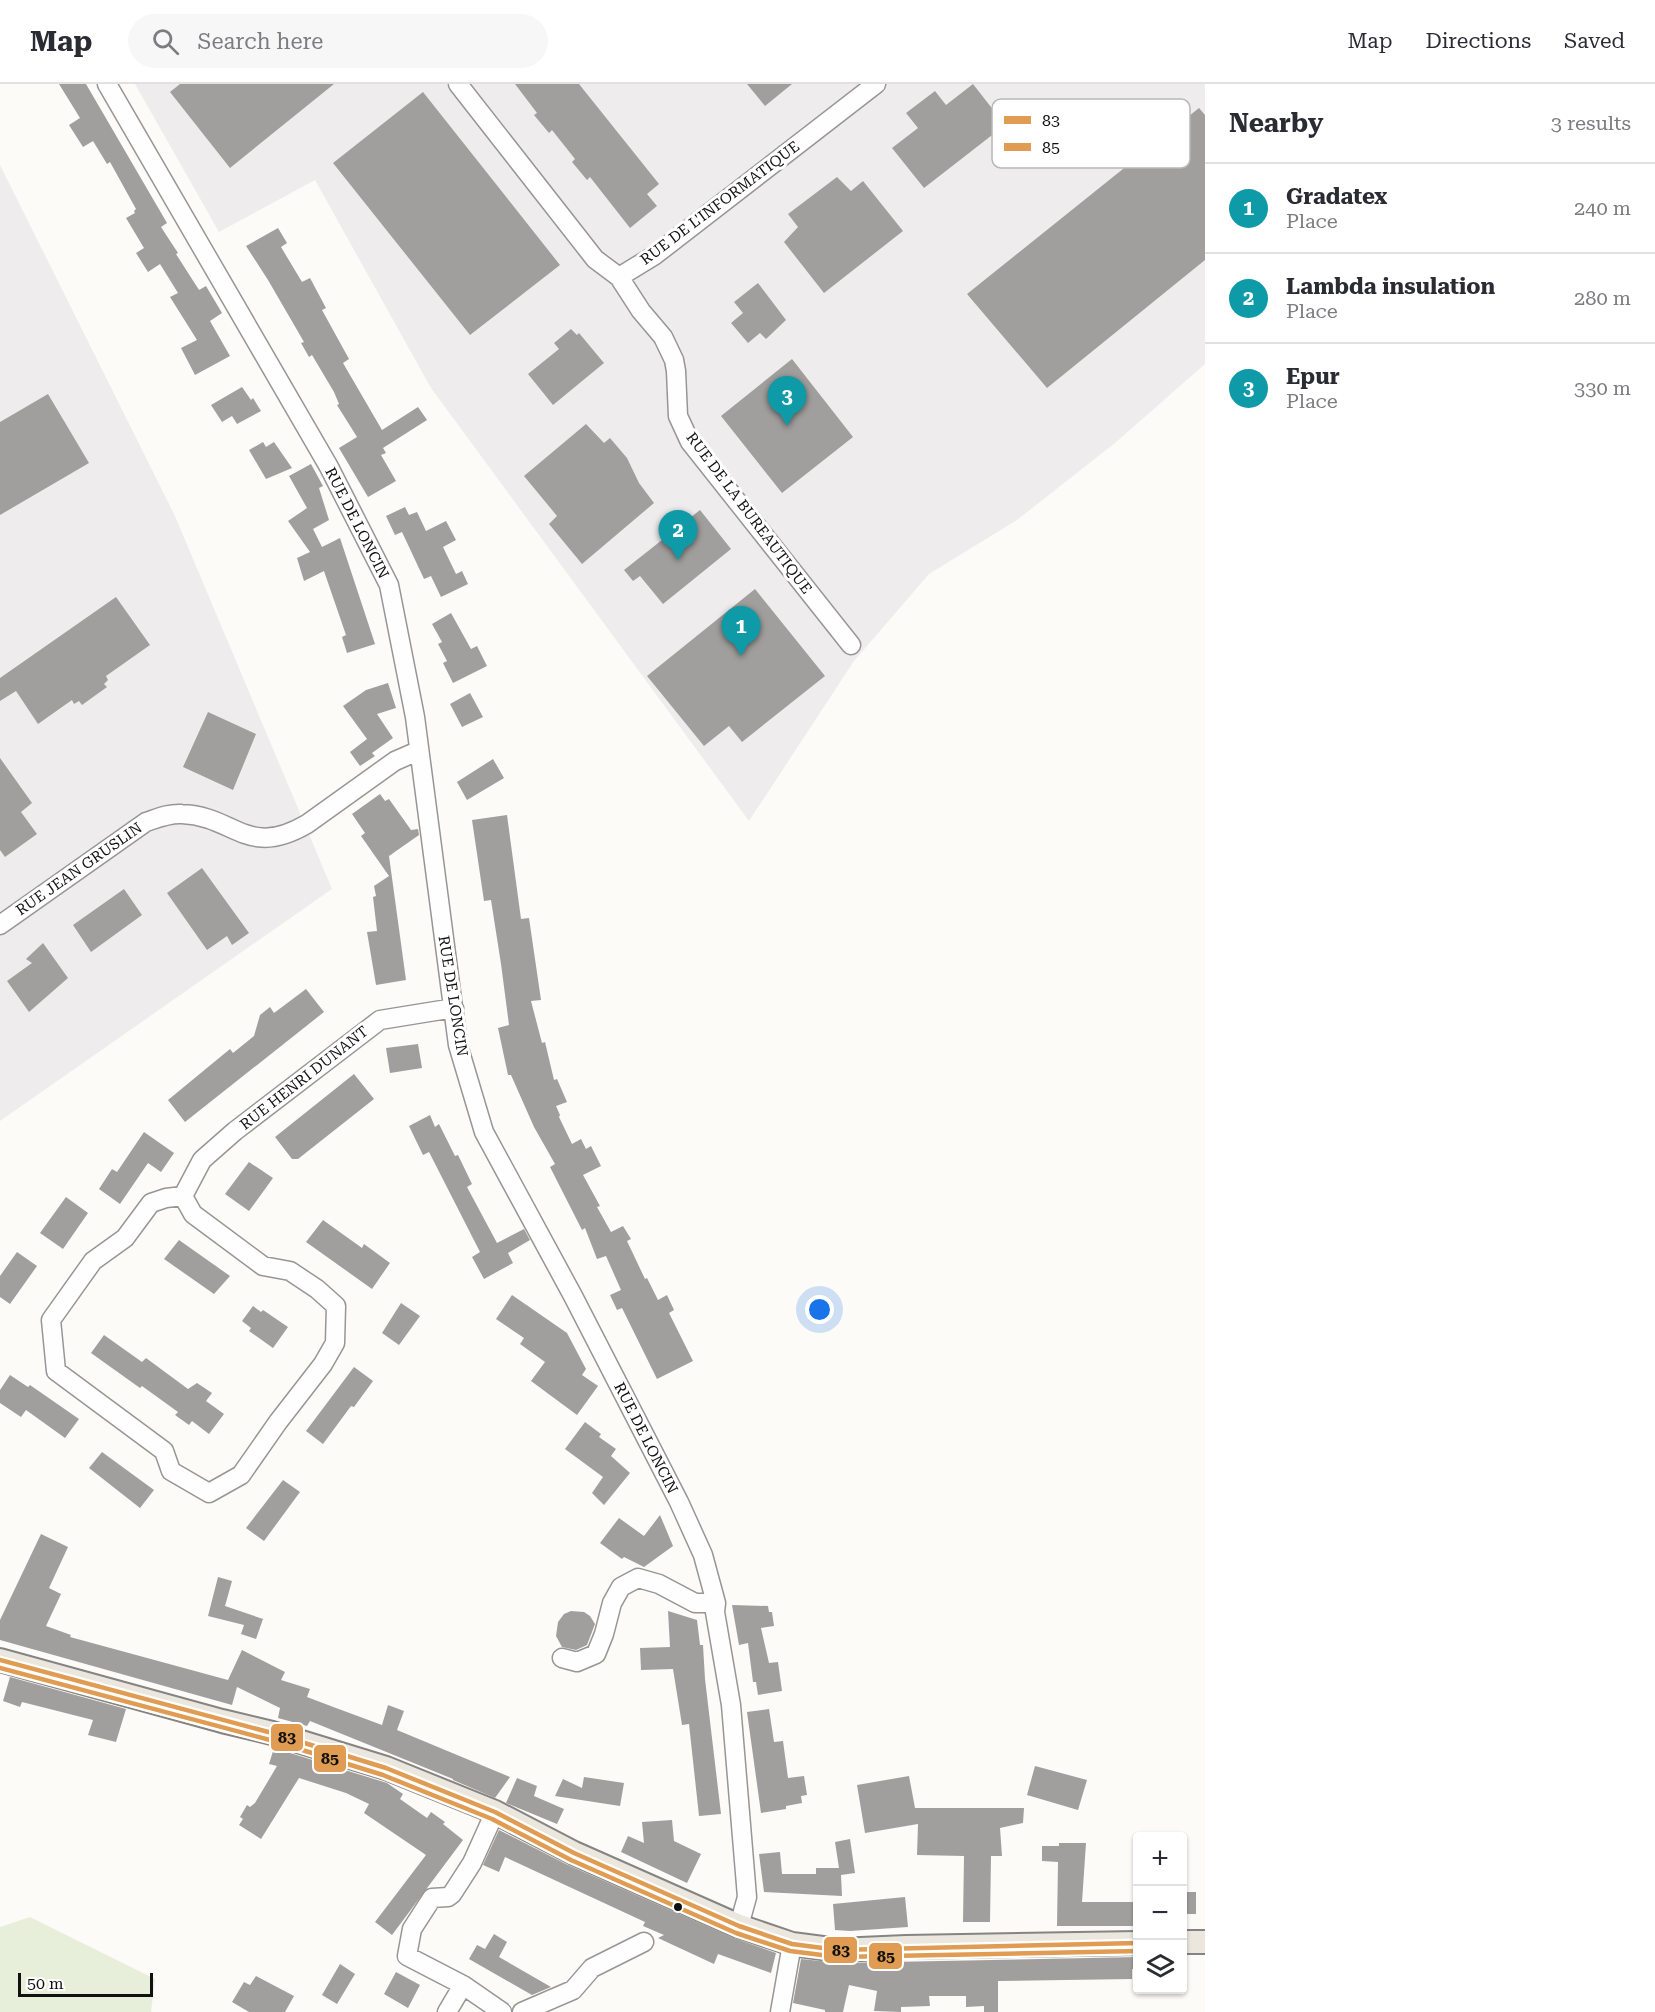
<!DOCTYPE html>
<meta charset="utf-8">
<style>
:root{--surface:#fff;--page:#f7f7f7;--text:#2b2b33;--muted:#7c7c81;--line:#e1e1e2;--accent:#111827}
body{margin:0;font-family:"Roboto Serif",serif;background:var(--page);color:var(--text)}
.controls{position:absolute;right:18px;bottom:18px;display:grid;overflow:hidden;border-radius:6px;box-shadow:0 2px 4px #0004}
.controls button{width:54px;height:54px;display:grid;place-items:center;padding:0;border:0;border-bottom:2px solid var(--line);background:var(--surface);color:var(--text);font:30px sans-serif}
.scale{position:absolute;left:18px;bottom:15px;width:135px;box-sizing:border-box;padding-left:6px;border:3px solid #111;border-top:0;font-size:16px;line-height:21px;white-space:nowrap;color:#111;-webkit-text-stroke:4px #fff;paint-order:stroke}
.you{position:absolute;left:820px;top:1226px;width:21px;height:21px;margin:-15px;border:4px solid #fff;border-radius:50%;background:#1a73e8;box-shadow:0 0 0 9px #1a73e833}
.badge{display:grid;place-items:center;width:39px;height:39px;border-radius:50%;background:var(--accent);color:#fff;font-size:20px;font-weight:700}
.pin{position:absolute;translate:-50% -50px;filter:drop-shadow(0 2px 3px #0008)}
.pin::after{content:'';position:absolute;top:32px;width:21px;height:18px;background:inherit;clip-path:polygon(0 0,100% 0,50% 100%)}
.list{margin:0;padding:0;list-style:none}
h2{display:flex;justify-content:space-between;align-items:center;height:78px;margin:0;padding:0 24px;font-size:26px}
h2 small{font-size:20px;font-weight:400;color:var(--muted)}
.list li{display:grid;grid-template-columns:39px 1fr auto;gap:18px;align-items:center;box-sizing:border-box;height:90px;padding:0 24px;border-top:2px solid var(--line)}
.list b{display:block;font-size:22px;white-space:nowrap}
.list p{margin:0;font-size:20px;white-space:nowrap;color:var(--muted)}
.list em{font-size:20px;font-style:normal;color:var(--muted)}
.icon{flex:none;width:33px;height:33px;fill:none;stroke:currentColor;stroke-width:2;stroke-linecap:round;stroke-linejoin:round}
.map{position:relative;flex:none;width:1205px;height:1928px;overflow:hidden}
header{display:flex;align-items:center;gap:36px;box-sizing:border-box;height:84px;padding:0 30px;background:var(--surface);border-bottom:2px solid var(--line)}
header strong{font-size:28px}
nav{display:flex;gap:33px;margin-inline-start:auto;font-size:21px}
.search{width:420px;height:54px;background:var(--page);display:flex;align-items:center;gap:15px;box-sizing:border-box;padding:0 21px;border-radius:33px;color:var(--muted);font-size:22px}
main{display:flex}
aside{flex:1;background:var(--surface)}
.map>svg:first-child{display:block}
.industrial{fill:#efecee}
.green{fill:#e7efda}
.building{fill:#a09f9d}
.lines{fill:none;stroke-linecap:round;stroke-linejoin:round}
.minor-casing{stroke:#979695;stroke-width:21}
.major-casing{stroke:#848482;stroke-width:26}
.minor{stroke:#fffefe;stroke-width:18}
.major{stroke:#ebe7de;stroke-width:22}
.bus-1-casing{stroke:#fff;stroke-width:9}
.bus-2-casing{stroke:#fff;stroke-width:9}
.bus-1{stroke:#e09c52;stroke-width:4.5}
.bus-2{stroke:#e09c52;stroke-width:4.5}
.bus-dot{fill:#111;stroke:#fff;stroke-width:2}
.labels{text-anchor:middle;stroke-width:6;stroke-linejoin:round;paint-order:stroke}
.street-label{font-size:15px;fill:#111;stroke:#fff}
.key{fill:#fff;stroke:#b8b8b8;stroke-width:1.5}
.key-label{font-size:16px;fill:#111}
.line-badge{stroke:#fff;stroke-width:2}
.pale-badge-label{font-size:16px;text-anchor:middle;font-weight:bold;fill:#111}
</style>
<header>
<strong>Map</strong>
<div class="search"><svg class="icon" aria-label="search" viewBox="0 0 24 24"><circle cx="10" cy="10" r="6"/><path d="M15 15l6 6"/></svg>Search here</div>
<nav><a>Map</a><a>Directions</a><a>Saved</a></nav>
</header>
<main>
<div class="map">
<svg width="1205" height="1928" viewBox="0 0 1205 1928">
<rect width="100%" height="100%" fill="#fcfbf8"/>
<path class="industrial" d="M135,0H1205V280L1115,359L1017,436L929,490L854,577L749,737L431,304L315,96L219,148Z
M0,81L175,432L332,805L0,1037Z"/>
<path class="green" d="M30,1833L155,1895L151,1928H0V1843Z"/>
<path class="building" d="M59,0H86L167,139L161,143L178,169L176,170L199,206L206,202L222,229L210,237L230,272L195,291L181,264L197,256L170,213L178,209L160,180L148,188L136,169L144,164L126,134L135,129L134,127L136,125L110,78L107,80L93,57L83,63L69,41L80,34Z
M180,0H334L230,84L170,8Z
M515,0H579L659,100L647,110L657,122L630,144L590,93L587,96L572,78L575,75L552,46L549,49L534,31L537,29Z
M747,0H792L765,22Z
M973,0L1005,41L924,104L892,64L918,44L906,29L935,7L946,21Z
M423,8L560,181L470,251L333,79Z
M1199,24L1205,31V176L1047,304L967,210Z
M837,93L851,107L863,97L903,147L824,209L784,158L798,143L788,130Z
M278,144L287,159L281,163L302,198L310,194L326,224L322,226L349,275L343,279L382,346L418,323L427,336L383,364L386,369L381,371L396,397L368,413L339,364L357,353L337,321L339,320L334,308L312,271L309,273L301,259L304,258L268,196L246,162Z
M758,199L786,236L766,255L760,249L748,259L731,239L743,229L734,218Z
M571,245L577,251L579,249L604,279L553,321L528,290L559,265L554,259Z
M792,275L853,353L782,409L721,332Z
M242,303L251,316L253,314L261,327L237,340L232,332L222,338L211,321Z
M48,310L89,379L0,431V338Z
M586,340L604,359L610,354L627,374L639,399L654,419L582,480L549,440L557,432L524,392Z
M263,358L266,363L274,358L292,384L266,395L249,366Z
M311,380L323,402L319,404L329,436L313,445L322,463L340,454L375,560L347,569L342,553L346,551L325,490L324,487L304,497L297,474L310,468L288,437L307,424L289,392Z
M405,423L409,431L417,428L426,447L446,437L456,456L443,463L456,490L462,487L468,500L441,513L431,492L424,495L402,448L395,451L386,432Z
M700,426L731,465L663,520L640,492L633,497L624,486Z
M755,505L825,592L742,658L729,642L704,662L647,592Z
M116,513L150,561L106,592L108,596L104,600L107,603L82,621L79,617L74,620L72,616L38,640L16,607L0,617V594Z
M451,529L471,565L477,562L487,582L453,599L443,579L447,577L438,560L442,558L432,540Z
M388,599L396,624L377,630L393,654L372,669L375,672L360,682L350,668L367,655L343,622L366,606Z
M470,609L483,633L462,643L450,620Z
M208,628L256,650L233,706L183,683Z
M0,674L32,719L21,728L37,750L5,773L0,766Z
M493,675L504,694L467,716L457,698Z
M380,710L385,717L389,715L411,746L418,745L419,751L389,772L406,896L376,901L367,848L377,847L373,813L376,812L374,802L389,792L361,752L365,749L352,730Z
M507,731L521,835L529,834L541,916L531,917L542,959L545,958L554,996L557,995L567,1018L556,1022L560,1031L559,1033L572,1060L581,1055L586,1065L591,1062L601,1082L583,1091L600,1122L597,1123L611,1148L623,1142L631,1155L627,1157L645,1195L647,1194L658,1216L667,1211L674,1226L669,1229L693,1277L657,1295L622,1224L617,1226L610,1211L621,1206L606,1172L597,1175L585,1144L582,1146L550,1083L555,1080L534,1043L511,991H508L498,944L509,941L501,880L491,816L484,817L472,736Z
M202,784L249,849L232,861L227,852L207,866L167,809Z
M124,805L142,831L91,868L73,841Z
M43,859L68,894L29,928L7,897L32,879L26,875Z
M306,905L324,928L185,1038L168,1016L230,965L233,969L254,952L260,931L270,923L274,929Z
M418,960L422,984L390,989L386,964Z
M354,990L374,1015L298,1075H292L275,1053Z
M430,1031L435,1043L439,1040L455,1072L458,1071L472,1100L467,1103L497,1159L524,1145L530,1156L508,1169L513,1179L484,1195L472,1173L480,1168L429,1068L423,1071L409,1042Z
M144,1048L174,1069L161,1088L148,1079L120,1120L99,1105L112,1085L117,1088Z
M249,1078L273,1094L249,1127L225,1110Z
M66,1113L88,1129L63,1165L40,1149Z
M323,1136L362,1164L364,1160L390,1179L372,1205L306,1158Z
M179,1156L230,1192L214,1210L164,1175Z
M17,1168L37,1182L10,1220L0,1213V1192Z
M512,1211L567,1249L586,1285L582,1291L598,1302L577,1331L531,1297L545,1278L520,1260L524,1254L496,1235Z
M401,1219L420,1232L399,1261L382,1249Z
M253,1222L261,1228L263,1226L288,1243L273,1264L249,1247L251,1244L242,1237Z
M104,1251L142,1278L146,1274L188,1305L197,1299L212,1309L206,1317L224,1330L209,1350L192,1337L189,1341L175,1331L178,1328L142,1302L140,1304L91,1269Z
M354,1283L373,1297L354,1323L351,1322L323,1360L306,1347Z
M10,1291L28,1303L30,1301L79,1335L65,1354L26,1326L21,1333L0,1319V1306Z
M585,1338L601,1350L599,1353L616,1365L611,1372L630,1389L604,1421L592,1409L603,1393L565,1365Z
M102,1368L154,1406L140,1424L89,1384Z
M283,1396L300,1408L264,1457L246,1444Z
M660,1431L673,1462L644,1483L624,1473L622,1475L600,1459L619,1434L644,1452Z
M41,1450L68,1463L49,1504L61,1510L46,1542L71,1551L70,1553L228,1596L242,1566L285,1588L281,1596L310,1605L307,1613L336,1624L382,1641L388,1621L404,1627L397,1646L510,1693L495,1714L453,1696V1695L310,1637L307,1642L278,1634L280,1624L237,1603L232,1621L0,1556V1536Z
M218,1493L232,1497L225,1522L263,1535L256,1555L241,1550L244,1541L208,1532Z
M732,1521L768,1522L769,1528H772L774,1542L761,1544L769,1579L778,1578L782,1607L758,1611L756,1598H753L748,1559L739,1561Z
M571,1527L584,1528L590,1532L595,1540L587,1561L576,1566L562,1563L556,1552L558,1538L564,1530Z
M668,1527L697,1536L700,1561H703L705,1595L721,1730L699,1732L689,1640L682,1641L673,1585L641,1586L640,1564L670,1563Z
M10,1593L126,1625L116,1658L88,1651L93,1636L22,1618L20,1623L3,1617Z
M769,1625L774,1658L783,1657L788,1694L804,1692L807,1711L801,1712L802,1719L786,1722V1725L761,1729L747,1628Z
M274,1664L387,1699L403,1710L400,1715L427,1734L431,1728L445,1738L443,1740L463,1756L392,1851L375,1838L426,1771L364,1729L369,1720L346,1709L299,1694L261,1755L239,1741L243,1735L240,1733L247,1721L250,1723L255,1719L277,1682L269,1680Z
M1035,1682L1087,1696L1078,1726L1027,1711Z
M909,1692L915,1724H1024L1023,1739L1000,1744L1002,1772H991L990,1838H963L964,1772L917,1771L918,1740L865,1749L857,1701Z
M584,1693L624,1699L620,1722L555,1712L563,1695L582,1704Z
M517,1694L537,1702L534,1712L564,1725L557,1740L506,1719Z
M672,1736L674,1757L701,1770L687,1799L621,1768L628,1752L644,1759L642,1738Z
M499,1746L568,1781L734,1854L776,1869L771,1889L718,1870L714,1880L658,1854L664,1851L643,1842L645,1838L505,1773L499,1788L483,1781Z
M850,1755L855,1789L841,1791L842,1812L764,1808L759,1770L780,1768L782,1790H816V1784H839L835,1758Z
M1059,1759H1086L1082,1818H1137V1842H1057L1058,1778L1042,1777V1762H1059Z
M1182,1808H1196V1830H1182Z
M905,1813L908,1843L850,1847L835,1846L833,1820Z
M494,1850L507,1858L499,1873L551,1903L532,1911L469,1875L477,1861L485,1865Z
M1137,1873V1885H1132V1895L998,1897V1928H984V1922L966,1923V1912H929L930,1922L901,1923V1928L874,1927L877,1907L849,1901L843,1928H825V1926L793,1919L801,1875L839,1879Z
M340,1880L355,1890L337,1920L322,1911Z
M396,1888L420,1901L408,1924L384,1910Z
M256,1892L294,1912L285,1928H249L232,1918L244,1898L250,1901Z"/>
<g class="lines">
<defs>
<path id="minor" d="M107,0L329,383L389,501L415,633L458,961L484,1048L573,1212L679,1418L703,1471L716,1519L715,1528L731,1621L747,1813L739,1842
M458,0L595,175L619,193L655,171L876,0
M619,193L641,227L663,253L674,276L676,287L678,332L690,358L851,561
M0,841L146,738C158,734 169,729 182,730C235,732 247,775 307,740L395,677L418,667
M183,1112L193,1130L263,1182L290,1187L317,1205L336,1222L335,1259L323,1280L278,1338L241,1391L209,1409L171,1387L164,1367L56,1287L51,1236L93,1177L125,1154L151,1119L166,1114Z
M183,1112L202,1076L235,1047L380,936L454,924
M562,1574L577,1578L596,1570L604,1550L612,1519L621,1503L638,1494L659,1500L695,1519H716
M495,1728L472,1779L452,1810L448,1813L432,1814L412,1845L407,1872L463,1901L502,1928
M447,1928L463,1901
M522,1928L573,1906L592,1884L644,1858
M780,1928L792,1860"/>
<path id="major" d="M0,1576L222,1637L272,1649L386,1684L495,1728L574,1769L739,1842L792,1860L838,1866L906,1863L1138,1859
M1182,1858H1205"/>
</defs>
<use href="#minor" class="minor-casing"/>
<use href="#major" class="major-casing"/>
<use href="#minor" class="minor"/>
<use href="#major" class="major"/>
<defs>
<path id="bus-1" d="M0,1576L272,1649L386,1684L495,1728L574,1769L739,1842L792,1860L838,1866L1138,1859"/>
<path id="bus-2" d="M0,1584L270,1656L383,1691L492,1735L571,1776L736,1849L790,1867L838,1873L1138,1867"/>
</defs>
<use href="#bus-1" class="bus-1-casing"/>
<use href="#bus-2" class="bus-2-casing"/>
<use href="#bus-1" class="bus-1"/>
<use href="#bus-2" class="bus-2"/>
</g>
<circle class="bus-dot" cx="678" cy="1823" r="5"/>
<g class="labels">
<g class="street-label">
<text transform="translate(720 119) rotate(-37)" y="5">RUE DE L'INFORMATIQUE</text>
<text transform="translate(749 429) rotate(53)" y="5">RUE DE LA BUREAUTIQUE</text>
<text transform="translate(357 439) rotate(63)" y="5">RUE DE LONCIN</text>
<text transform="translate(79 785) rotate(-35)" y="5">RUE JEAN GRUSLIN</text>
<text transform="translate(453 912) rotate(81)" y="5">RUE DE LONCIN</text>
<text transform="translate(304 994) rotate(-38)" y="5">RUE HENRI DUNANT</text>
<text transform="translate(646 1354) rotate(63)" y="5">RUE DE LONCIN</text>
</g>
</g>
<rect x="992" y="15" width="198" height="69" rx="9" class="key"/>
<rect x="1004" y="32" width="27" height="8" fill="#e09c52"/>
<rect x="1004" y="59" width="27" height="8" fill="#e09c52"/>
<g class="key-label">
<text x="1042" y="42">83</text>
<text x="1042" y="69">85</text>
</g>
<g class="line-badge">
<rect x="270" y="1639" width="34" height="29" rx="6" fill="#e09c52"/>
<rect x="313" y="1660" width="34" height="29" rx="6" fill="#e09c52"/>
<rect x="823" y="1852" width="35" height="28" rx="6" fill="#e09c52"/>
<rect x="868" y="1858" width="35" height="28" rx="6" fill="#e09c52"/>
</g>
<g class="pale-badge-label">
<text x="287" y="1659">83</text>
<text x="330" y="1680">85</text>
<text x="841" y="1872">83</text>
<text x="886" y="1878">85</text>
</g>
</svg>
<div class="controls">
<button>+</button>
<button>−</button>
<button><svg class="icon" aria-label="layers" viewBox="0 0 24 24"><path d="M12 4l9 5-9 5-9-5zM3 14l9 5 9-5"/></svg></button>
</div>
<div class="scale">50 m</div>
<div class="you"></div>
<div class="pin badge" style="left:741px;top:572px;background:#0f9aa8">1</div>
<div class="pin badge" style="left:678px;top:476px;background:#0f9aa8">2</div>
<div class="pin badge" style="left:787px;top:342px;background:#0f9aa8">3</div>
</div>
<aside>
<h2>Nearby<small>3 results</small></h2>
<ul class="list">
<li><span class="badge" style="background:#0f9aa8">1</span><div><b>Gradatex</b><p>Place</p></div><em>240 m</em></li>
<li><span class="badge" style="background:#0f9aa8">2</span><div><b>Lambda insulation</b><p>Place</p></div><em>280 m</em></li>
<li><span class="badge" style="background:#0f9aa8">3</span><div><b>Epur</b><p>Place</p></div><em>330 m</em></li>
</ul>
</aside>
</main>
